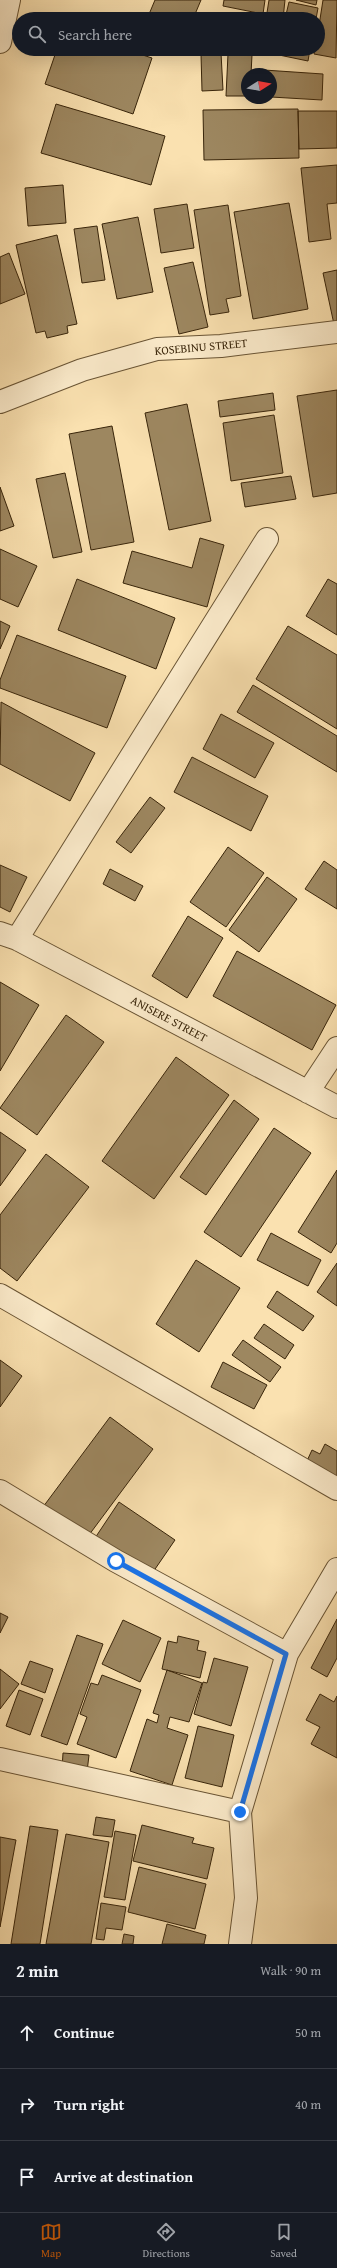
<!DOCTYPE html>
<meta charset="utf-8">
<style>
:root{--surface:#171b24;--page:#20242c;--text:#f1f3f6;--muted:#9ea1a6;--line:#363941;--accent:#b45309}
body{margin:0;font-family:"Gentium Book Plus",serif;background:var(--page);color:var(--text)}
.compass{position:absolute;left:241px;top:68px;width:36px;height:36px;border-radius:50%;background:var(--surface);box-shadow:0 4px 16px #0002;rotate:79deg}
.stop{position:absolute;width:12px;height:12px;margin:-9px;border:3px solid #1a73e8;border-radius:50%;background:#fff}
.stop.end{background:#1a73e8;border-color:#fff;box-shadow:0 1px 4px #0008}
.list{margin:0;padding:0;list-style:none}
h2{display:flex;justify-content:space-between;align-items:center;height:52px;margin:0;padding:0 16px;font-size:17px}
h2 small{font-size:13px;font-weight:400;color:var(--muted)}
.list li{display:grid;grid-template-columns:26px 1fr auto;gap:12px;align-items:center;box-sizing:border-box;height:72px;padding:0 16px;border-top:1px solid var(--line)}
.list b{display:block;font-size:15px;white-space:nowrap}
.list em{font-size:13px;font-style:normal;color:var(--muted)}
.icon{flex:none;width:22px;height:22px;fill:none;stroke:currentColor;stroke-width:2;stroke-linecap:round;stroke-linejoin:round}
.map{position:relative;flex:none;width:337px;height:1944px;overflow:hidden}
.search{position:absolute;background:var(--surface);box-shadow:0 4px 16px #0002;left:12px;right:12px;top:12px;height:44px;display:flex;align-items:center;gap:10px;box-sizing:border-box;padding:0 14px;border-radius:22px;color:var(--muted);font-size:15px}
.sheet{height:268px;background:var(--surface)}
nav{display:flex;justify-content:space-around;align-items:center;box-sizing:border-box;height:56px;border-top:1px solid var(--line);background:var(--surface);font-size:11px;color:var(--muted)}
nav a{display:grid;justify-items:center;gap:2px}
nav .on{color:var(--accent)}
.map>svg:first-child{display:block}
.building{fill:#9d8760;stroke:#39250a}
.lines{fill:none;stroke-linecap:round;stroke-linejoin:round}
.minor-casing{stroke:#695434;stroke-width:24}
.minor{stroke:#fceccc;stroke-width:22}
.route{stroke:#1a73e8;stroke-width:5}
.labels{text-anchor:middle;stroke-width:3.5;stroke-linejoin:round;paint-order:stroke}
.street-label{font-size:12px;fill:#39250a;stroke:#fceccc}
</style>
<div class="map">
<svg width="337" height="1944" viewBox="0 0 337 1944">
<rect width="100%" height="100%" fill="#fae1b0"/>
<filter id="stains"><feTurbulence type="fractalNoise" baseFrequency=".005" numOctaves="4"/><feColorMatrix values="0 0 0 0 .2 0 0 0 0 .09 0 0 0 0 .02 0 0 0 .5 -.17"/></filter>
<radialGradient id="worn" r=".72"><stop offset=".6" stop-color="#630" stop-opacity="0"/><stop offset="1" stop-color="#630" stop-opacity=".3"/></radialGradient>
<path class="building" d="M155,0H201L193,19H147Z
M224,0H265L263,14L223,6Z
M269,0H285L283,19H266Z
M296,0H317L316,5Z
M323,0H337L336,58L314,54L315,49H318V32Z
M289,2L318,8L316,19H285Z
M57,49H124L152,58L133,114L45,84Z
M280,49H310L308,61L279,55Z
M221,53L223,90L202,91L201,54Z
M228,54L252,55L251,74H247V96H226Z
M264,70L323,74L322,100L271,97V74H264Z
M56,104L165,136L151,185L41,153Z
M298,109L299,158L204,160L203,110Z
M298,111H337V148L299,149Z
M337,165V203L327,204L331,239L309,242L301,168Z
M63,185L66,223L28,226L25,188Z
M289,203L308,309L253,319L234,212Z
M187,204L194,248L161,253L154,209Z
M228,205L241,296L226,299L229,312L210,315L194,210Z
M138,217L153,292L117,299L102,224Z
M97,226L105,280L82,283L74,229Z
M57,235L77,324L67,326L68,333L47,338L45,331L36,333L16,245Z
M9,253L25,294L0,304V257Z
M193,262L208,327L179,334L164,268Z
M337,270V329H335L323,273Z
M337,390V493L313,497L297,396Z
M273,393L275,410L220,417L218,401Z
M187,404L211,521L169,530L145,413Z
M274,415L283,473L231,481L223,423Z
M112,426L134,542L91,550L69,434Z
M65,473L82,552L53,558L36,479Z
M291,476L296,499L245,507L241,483Z
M0,487L14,526L0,531Z
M200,538L224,545L207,607L123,583L132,551L192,568Z
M0,549L37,566L18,607L0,599Z
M77,579L175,618L156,669L58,630Z
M328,579L337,584V635L306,616Z
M0,621L10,626L0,649Z
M288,626L337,655V729L256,679Z
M17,635L126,676L107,728L0,688V680Z
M253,685L337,736V772L237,712Z
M1,702L95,753L70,801L0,764Z
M221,714L274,743L255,778L203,749Z
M192,757L268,796L251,831L174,792Z
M150,797L165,808L131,853L116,842Z
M228,847L264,873L226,927L190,902Z
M324,861L337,870V909L305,889Z
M0,865L27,877L10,912L0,907Z
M110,869L143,886L135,901L103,884Z
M267,877L297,899L259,952L229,930Z
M188,916L223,938L187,998L152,976Z
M237,951L336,1005L312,1050L213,996Z
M0,982L39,1005L0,1071Z
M66,1015L104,1042L37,1135L0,1108Z
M176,1057L229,1095L154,1199L102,1161Z
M234,1100L259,1119L206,1195L180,1177Z
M274,1128L311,1153L241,1257L204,1232Z
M0,1132L26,1150L0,1186Z
M46,1154L89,1187L17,1281L0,1268V1215Z
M337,1170V1243L331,1253L298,1232Z
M271,1233L321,1260L308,1286L257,1260Z
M196,1260L240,1288L199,1352L156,1324Z
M337,1263V1306L317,1292Z
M277,1291L314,1316L303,1331L267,1307Z
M264,1324L294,1345L285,1359L254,1338Z
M243,1340L281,1367L270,1382L232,1355Z
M0,1360L22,1376L0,1407Z
M223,1362L267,1385L254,1409L211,1387Z
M110,1417L153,1449L86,1539L43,1507Z
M325,1444L337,1451V1479L306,1463L312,1450L320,1454Z
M119,1502L175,1540L151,1575L95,1538Z
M0,1613L8,1617L0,1633Z
M337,1619V1658L327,1677L311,1668Z
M123,1620L161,1638L140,1682L102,1664Z
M77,1635L103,1644L67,1745L41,1736Z
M178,1636L199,1641L197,1650L206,1652L200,1678L162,1669L168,1641L177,1643Z
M214,1658L248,1667L231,1726L194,1714L203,1682L207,1683Z
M30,1661L53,1669L45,1693L21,1684Z
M0,1669L19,1684L0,1709Z
M167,1670L202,1683L189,1722L170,1717L167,1728L188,1735L172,1785L130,1771L147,1719L157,1723L159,1715L153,1713Z
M102,1675L141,1690L116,1758L77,1744L87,1717L80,1714L91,1683L98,1685Z
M19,1690L43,1699L30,1735L6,1726Z
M320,1694L334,1702L337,1696V1758L311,1744L320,1727L306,1720Z
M198,1726L234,1735L222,1787L185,1778Z
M63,1753L89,1755L87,1772L62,1769Z
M96,1817L115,1820L112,1837L93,1835Z
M142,1825L194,1838L192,1843L214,1848L207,1879L133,1861Z
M30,1826L58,1830L40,1944H11Z
M115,1831L136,1835L125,1900L104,1897Z
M66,1834L109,1842L91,1944H46Z
M0,1837L16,1840L0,1927Z
M139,1867L206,1884L195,1929L128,1912Z
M101,1903L126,1907L122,1930L106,1928L104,1940L96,1939Z
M167,1924L206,1935L204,1944H162Z
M124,1934L134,1936L133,1944H122Z"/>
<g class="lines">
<defs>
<path id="minor" d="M0,42L9,0
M0,402L82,370L157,349L221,346L337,332
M0,933L17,939L337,1107
M17,939L267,539
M308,1092L337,1048
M0,1295L337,1489
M0,1491L116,1561L287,1654
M0,1759L240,1812
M240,1944L246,1898L240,1812L287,1654L337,1569"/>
</defs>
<use href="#minor" class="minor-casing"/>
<use href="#minor" class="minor"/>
</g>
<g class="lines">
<path class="route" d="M116,1561L286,1654L240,1812"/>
</g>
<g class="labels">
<g class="street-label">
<text transform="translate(201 347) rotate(-5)" y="4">KOSEBINU STREET</text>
<text transform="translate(169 1019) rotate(28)" y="4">ANISERE STREET</text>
</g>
</g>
<rect width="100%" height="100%" filter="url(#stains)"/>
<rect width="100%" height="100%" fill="url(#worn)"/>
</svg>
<svg class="compass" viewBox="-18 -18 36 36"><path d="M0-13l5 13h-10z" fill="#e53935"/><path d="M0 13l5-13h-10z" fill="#9ea1a6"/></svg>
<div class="stop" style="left:116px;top:1561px"></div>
<div class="stop end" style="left:240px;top:1812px"></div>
<div class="search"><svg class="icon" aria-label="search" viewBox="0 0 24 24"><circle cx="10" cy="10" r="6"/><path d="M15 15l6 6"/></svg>Search here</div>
</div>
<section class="sheet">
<h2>2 min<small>Walk · 90 m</small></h2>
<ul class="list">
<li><svg class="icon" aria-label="ahead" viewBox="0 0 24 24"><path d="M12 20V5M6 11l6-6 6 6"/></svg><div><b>Continue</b></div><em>50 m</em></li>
<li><svg class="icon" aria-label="right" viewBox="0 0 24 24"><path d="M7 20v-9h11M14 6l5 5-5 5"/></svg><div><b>Turn right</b></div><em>40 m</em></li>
<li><svg class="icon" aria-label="arrive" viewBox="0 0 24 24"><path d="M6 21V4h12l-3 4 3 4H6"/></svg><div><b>Arrive at destination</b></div></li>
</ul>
</section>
<nav>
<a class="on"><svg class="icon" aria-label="map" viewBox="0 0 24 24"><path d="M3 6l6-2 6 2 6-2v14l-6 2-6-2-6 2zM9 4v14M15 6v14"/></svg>Map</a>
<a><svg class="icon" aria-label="directions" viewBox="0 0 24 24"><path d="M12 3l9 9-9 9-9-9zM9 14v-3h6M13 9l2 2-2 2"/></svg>Directions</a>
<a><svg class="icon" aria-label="saved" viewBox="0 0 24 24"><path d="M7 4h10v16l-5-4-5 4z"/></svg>Saved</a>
</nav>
